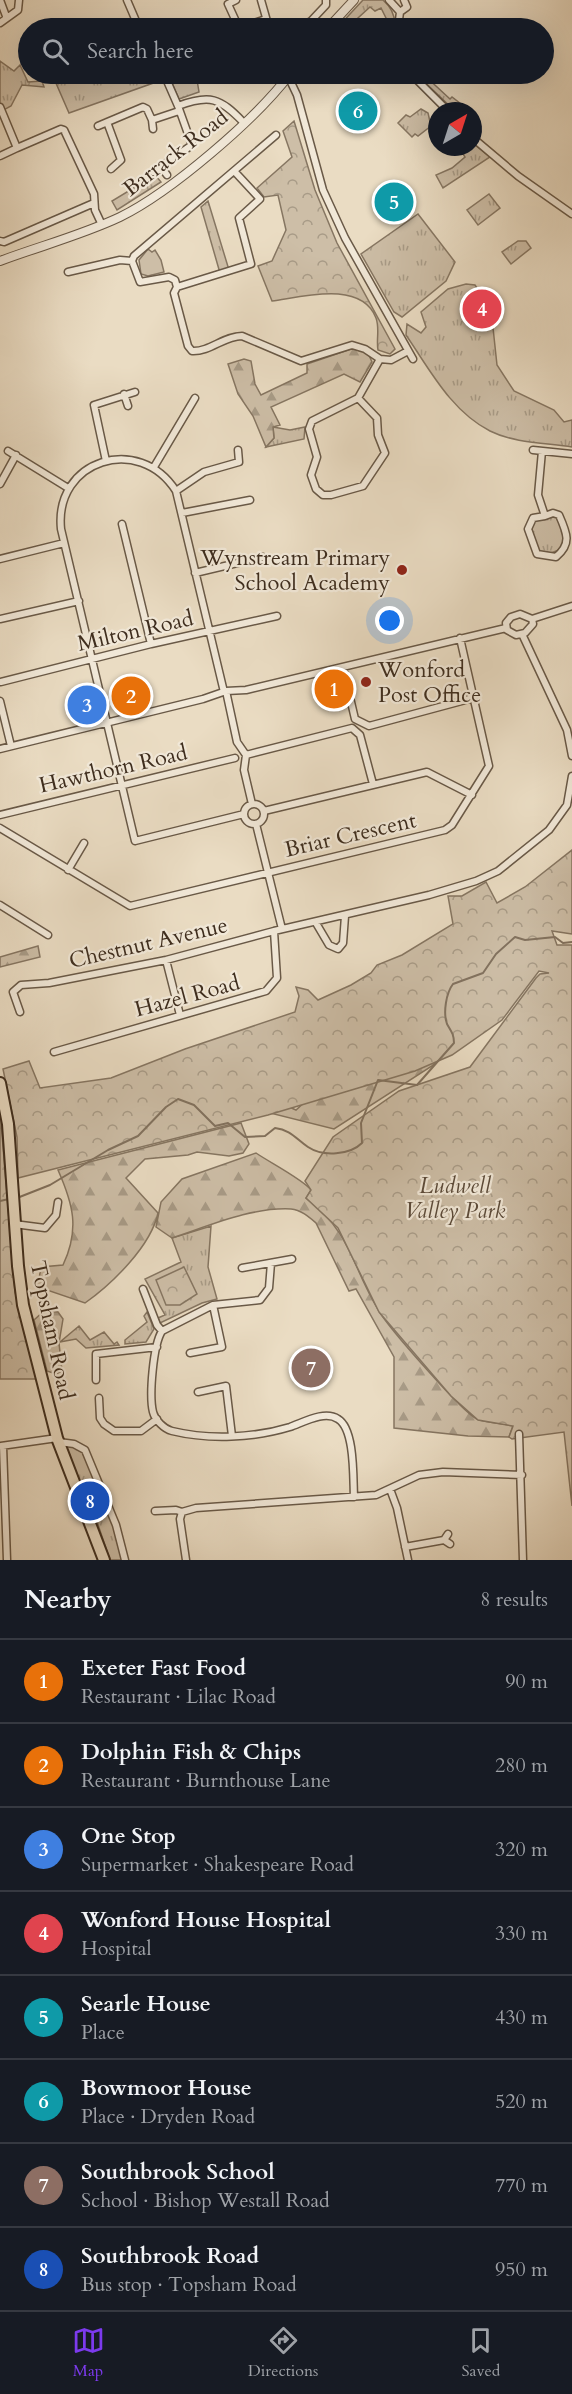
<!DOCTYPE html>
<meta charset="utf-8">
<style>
:root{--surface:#171b24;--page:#242831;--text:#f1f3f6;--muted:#9ea1a6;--line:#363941;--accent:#7c3aed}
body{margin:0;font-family:Cardo,serif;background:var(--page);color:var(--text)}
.compass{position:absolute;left:428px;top:102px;width:54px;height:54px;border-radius:50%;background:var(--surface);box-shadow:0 6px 24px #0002;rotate:39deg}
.you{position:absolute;left:390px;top:621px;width:21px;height:21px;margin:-15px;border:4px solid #fff;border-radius:50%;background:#1a73e8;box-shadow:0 0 0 9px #1a73e833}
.badge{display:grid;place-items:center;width:39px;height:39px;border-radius:50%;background:var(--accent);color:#fff;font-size:20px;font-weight:700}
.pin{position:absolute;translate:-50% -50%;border:3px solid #fff;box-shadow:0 2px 6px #0006}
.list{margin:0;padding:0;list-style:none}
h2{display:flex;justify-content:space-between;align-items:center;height:78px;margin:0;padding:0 24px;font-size:26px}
h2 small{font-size:20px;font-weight:400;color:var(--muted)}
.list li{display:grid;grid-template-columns:39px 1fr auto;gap:18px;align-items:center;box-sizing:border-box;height:84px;padding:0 24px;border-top:2px solid var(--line)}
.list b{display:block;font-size:22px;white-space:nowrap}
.list p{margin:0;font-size:20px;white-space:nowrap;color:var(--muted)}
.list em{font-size:20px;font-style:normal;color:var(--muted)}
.icon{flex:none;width:33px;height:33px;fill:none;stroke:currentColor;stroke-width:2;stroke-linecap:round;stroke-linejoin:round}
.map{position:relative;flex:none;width:572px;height:1560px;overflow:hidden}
.search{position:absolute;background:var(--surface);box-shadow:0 6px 24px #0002;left:18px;right:18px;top:18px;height:66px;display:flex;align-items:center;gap:15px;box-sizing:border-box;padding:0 21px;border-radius:33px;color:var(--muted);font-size:22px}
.sheet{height:750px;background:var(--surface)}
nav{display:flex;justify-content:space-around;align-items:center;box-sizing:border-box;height:84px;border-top:2px solid var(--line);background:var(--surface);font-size:16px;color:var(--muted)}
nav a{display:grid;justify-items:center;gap:3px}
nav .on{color:var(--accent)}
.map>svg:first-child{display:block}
.grass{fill:url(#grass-tufts);stroke:#867662;stroke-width:1.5}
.forest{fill:url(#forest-firs);stroke:#867662;stroke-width:1.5}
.park{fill:url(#park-crowns);stroke:#867662;stroke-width:1.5}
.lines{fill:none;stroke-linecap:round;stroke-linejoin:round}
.stream{stroke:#82725f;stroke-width:2}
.minor-casing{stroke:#695947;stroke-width:9}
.tertiary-casing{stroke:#695947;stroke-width:10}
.primary-casing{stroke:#3e2d1e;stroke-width:14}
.minor{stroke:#f1e8d8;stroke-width:6}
.tertiary{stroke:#f1e8d8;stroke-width:8}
.primary{stroke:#eadcc3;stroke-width:10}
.poi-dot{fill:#8f2418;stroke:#f1e8d8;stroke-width:2}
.labels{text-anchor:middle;stroke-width:4.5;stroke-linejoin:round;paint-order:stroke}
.street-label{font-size:22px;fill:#3e2d1e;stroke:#f1e8d8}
.poi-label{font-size:22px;fill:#3e2d1e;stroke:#f1e8d8;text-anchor:end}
.park-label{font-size:22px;font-style:italic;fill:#5b4a39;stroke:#f1e8d8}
</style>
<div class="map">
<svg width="572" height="1560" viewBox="0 0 572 1560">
<defs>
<pattern id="grass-tufts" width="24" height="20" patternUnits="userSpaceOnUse" patternTransform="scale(1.5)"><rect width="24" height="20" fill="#cdbea7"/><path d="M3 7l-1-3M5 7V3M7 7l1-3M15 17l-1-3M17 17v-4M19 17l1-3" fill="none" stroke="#a89b87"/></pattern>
<pattern id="forest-firs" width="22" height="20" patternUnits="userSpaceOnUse" patternTransform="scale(1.5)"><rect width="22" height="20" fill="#cdbea7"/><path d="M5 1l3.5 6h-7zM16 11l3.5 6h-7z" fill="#a89b87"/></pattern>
<pattern id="park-crowns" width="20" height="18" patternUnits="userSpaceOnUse" patternTransform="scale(1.5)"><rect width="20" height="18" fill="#cdbea7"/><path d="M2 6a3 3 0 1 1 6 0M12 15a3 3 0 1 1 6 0" fill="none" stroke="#a89b87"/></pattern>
</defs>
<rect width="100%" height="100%" fill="#eadcc3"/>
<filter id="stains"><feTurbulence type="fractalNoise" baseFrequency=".00333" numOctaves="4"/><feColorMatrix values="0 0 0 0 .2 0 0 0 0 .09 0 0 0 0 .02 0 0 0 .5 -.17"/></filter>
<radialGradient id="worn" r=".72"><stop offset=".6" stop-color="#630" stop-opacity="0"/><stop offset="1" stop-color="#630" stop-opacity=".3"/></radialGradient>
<path class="grass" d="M363,0H383C392,8 396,17 394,28H391L381,8L375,11L370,7L347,28H337Z
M0,61L14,71L20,65L28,82L42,81L44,87L22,85L11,106L0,112Z
M52,74H98L101,79L114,74H145L147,79L156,76L159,81L69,113Z
M168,74L172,79L187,74H196L199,92L179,99Z
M416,74H423L450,99L452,97L470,111H455Z
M421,109L428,113L431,126L418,136L415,134L412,137L398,123L406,115L410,117Z
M473,143L490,157L443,188L436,175L452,168L465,157L462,152L466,147H473Z
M155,175L161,182L117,210L112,201Z
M489,194L500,208L478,225L467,210Z
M208,201L229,270L220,273L201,207Z
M418,214L455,262L446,281L402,317L394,312L361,254Z
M518,241H526L531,248L511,264L502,252Z
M148,249L152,252L155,250L161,260L164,272L148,276L141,274L139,260Z
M466,284L475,285L491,309L497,365L514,391L554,410L564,422L572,420V447C546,443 514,443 490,431C451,411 430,370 406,335L407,324L421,333L426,327L421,312L448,289Z
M273,427L290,430L305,427L304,439L266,447L274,438Z
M550,514L558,517L565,543C559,552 550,555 539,552L531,528L536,520Z
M211,1226L208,1267L217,1299L202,1303L160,1323L158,1318L165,1315L145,1279L181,1262L172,1238Z
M147,1312L154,1329L146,1342L125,1344V1340L147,1322L144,1316Z
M79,1326L90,1340L104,1332L114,1344L117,1342L119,1345L86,1348L76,1339L60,1342Z
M64,1444L82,1449L102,1493L125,1560H110L90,1501L74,1472Z"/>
<path class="forest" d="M357,347L368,353L372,362L360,382L344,374L271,407L280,425L273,427L274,438L266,447L253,416L238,394L228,364L244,359L251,361L255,384L261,395L307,373V364Z
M38,946L40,957L0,967V957Z
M447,1050L432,1066L334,1129L266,1112L267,1097L296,1110L323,1085Z
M241,1123L249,1144L243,1153L229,1156L197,1152L188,1155L145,1159L126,1178L158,1213C151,1246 112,1284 85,1303L38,1287L35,1280L39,1279L41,1267L63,1265C80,1229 73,1204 58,1170Z
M256,1153C269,1162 304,1180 311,1190L306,1198C353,1234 351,1266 379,1311C389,1328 462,1412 477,1419C487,1423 502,1423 513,1426L509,1437L468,1436L394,1428V1357L356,1289L349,1291L316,1223C309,1217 301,1210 291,1209C251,1207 209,1226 172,1238L156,1227L161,1202L182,1179Z
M44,1311L58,1312L63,1319L59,1343L62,1371L56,1374L47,1371L34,1320Z"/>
<path class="park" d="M294,121L315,190L337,243L395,349L390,354L378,350C376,339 380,329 376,318C361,280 302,297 272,301L258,266L272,261L286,230L278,195L264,197L257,188L292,157L283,131Z
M572,850V934L552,931L557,945H572V1506L564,1432L512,1439L509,1437L513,1426L478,1420L451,1396L379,1312L338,1228L306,1198L311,1190L305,1181L333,1137L399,1091L470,1067L536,978L540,974L549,973L539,971L502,1020L452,1055L415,1071L268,1115L18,1178L17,1137L3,1069L29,1061L40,1088L111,1078L185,1049L295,1012L299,996L296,987L308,990L318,1000L351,985L371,973L377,965L402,955L453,924L448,896H462L486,882L497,903L525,887Z
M0,1110L15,1292L39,1379H0Z
M184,1267L197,1294L180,1305H166L156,1280Z"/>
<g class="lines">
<path class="stream" d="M17,1198L50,1185L108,1150L138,1136L166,1107L178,1099L194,1105L215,1126L228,1123L245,1137L265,1136L275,1128C291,1130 296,1139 308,1147C323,1157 350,1155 362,1143L361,1123L378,1080L417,1085L454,1043C454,1034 451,1031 447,1024C443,1013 446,993 453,984L483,973L496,954L515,937L525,940L555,937L563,943L572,942
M0,1201L9,1199"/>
<defs>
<path id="minor" d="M0,0L6,16
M127,0L139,28
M236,0L228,4L239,28
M261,0L269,28
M389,0L400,12L407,7L404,0
M0,23L18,10L19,0
M239,28L266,19
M282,28L310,22L326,5V0
M398,28L400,12
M164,74L178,106C210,94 220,98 243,122
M287,74L297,95L323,190L345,238L413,359
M411,74L448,111
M0,107L17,148L0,156
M107,122L121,160L111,169
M98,126L143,107L147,109L152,120
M153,129L152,120L179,111
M473,138L518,176L572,214
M17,148L61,129L64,130L94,194L95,210L102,225
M161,167L167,175
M153,172L192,145L178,106
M0,241L4,242L94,203
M68,272L120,260L132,261
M177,287L174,293L188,346L192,351C210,352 224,336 242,336L301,361L352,345L365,349L380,359
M177,287L175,280L169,277L140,282L132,261L134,256L276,135
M177,287L251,264L239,218L260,199L235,172
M124,394L128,406
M358,398L377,418L378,435L385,453L363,486L331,495H323L316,489L311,475L317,457L309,429L312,421L358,398L380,359L391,360L408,351
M533,450L572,454
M8,451L68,488
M542,451L538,495L545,516L553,513L559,515C567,533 572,544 556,557L537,554L528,529L533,518L545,516
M106,461L94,405L135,392
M154,467L195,398
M0,484L16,455
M176,491L204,472L239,462L238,450
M182,513L250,500
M122,524L151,644
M0,559L64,543
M195,573L263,557
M520,614L532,619L533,624L525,633L516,635L507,630L506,623L511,617Z
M0,619L79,601
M532,619L572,606
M522,634L567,730L572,756
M343,668L355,719L369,726L473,698
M1,682L151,644L277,616
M226,691L237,742L246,755L244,770L252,804
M224,692L176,491C139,433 54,460 61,529L135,841L244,814
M0,701L11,746
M0,749L203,699L226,691L246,690L506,628
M246,755L352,728L360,735L373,784
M244 814a10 10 0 1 1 20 0a10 10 0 1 1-20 0Z
M264,811L427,772L472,795
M0,815L235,758
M256,824L282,929
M0,828L130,906L445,830L452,825L489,766L460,638
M68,870L84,843
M0,905L48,935
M316,923L329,945L338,949L343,943L345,916
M166,960L180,1015
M20,1012L13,992L21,985L49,983L166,960L274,931L429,895L476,881L498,871L549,830L567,805L572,776
M54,1052L266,991L277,978L274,931
M14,1224L45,1228L56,1215L58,1202
M271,1263L269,1288L260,1300L213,1305L162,1331C153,1345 149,1396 153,1412C155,1420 164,1429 172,1431C209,1440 254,1438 290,1427C304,1422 325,1410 338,1419C355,1429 353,1478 354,1497
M242,1268L292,1259
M143,1289L157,1325L162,1331
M190,1353L222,1347L213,1305
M96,1380V1354L157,1347
M198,1392L226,1386L232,1436
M99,1398L100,1418L104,1424L114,1431H141L157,1419
M519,1434L523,1560
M59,1442L74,1444L85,1450L116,1525L125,1560
M1,1446L57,1438
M3,1446L7,1560
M390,1489L397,1508L408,1560
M155,1511L176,1510L182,1512L196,1508L376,1495L419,1475L443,1472L522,1475
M182,1512L180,1519L186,1560
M448,1534L444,1540L450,1544
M405,1547L444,1540"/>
<path id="tertiary" d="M328,28L354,0
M0,261C40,246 82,235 120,217C171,192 256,119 290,74"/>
<path id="primary" d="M0,1083L8,1124L18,1266L23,1305L57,1438L104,1560"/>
</defs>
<use href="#minor" class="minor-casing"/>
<use href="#tertiary" class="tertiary-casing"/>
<use href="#primary" class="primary-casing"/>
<use href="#minor" class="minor"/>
<use href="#tertiary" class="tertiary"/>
<use href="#primary" class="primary"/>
</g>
<g class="poi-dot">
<circle cx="402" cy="570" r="6"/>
<circle cx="366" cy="682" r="6"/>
</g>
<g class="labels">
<g class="street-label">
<text transform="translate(175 152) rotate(-38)" y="8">Barrack Road</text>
<text transform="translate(135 630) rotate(-13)" y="8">Milton Road</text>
<text transform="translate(113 768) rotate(-13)" y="8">Hawthorn Road</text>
<text transform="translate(350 834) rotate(-13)" y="8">Briar Crescent</text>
<text transform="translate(148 942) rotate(-13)" y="8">Chestnut Avenue</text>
<text transform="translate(187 995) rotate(-15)" y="8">Hazel Road</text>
<text transform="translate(53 1330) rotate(78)" y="8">Topsham Road</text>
</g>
<g class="poi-label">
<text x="390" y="565">Wynstream Primary<tspan x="390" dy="25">School Academy</tspan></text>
<text x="378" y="677" text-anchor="start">Wonford<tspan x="378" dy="25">Post Office</tspan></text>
</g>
<g class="park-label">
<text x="455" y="1193">Ludwell<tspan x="455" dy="25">Valley Park</tspan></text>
</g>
</g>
<rect width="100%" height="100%" filter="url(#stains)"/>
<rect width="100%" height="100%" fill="url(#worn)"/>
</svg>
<svg class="compass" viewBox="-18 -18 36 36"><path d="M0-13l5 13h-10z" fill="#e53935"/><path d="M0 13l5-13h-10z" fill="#9ea1a6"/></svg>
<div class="you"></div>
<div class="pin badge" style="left:334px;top:689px;background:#e8710a">1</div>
<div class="pin badge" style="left:131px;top:696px;background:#e8710a">2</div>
<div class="pin badge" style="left:87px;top:705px;background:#3f7fe0">3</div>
<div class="pin badge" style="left:482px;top:309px;background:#e0444e">4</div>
<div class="pin badge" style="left:394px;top:202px;background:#0f9aa8">5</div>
<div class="pin badge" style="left:358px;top:111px;background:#0f9aa8">6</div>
<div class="pin badge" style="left:311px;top:1368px;background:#8d6e63">7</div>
<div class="pin badge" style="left:90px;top:1501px;background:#1a4fb4">8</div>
<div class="search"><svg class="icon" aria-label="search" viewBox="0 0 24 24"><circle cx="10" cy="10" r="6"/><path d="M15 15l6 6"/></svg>Search here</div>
</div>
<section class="sheet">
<h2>Nearby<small>8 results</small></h2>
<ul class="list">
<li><span class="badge" style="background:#e8710a">1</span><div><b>Exeter Fast Food</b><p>Restaurant · Lilac Road</p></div><em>90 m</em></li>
<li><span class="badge" style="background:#e8710a">2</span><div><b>Dolphin Fish &amp; Chips</b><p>Restaurant · Burnthouse Lane</p></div><em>280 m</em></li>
<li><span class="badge" style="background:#3f7fe0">3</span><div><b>One Stop</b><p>Supermarket · Shakespeare Road</p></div><em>320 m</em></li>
<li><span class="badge" style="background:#e0444e">4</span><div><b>Wonford House Hospital</b><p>Hospital</p></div><em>330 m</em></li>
<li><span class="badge" style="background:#0f9aa8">5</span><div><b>Searle House</b><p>Place</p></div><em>430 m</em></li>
<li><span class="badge" style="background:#0f9aa8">6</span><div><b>Bowmoor House</b><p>Place · Dryden Road</p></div><em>520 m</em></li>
<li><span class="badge" style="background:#8d6e63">7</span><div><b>Southbrook School</b><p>School · Bishop Westall Road</p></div><em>770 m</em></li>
<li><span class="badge" style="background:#1a4fb4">8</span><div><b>Southbrook Road</b><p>Bus stop · Topsham Road</p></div><em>950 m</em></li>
</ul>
</section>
<nav>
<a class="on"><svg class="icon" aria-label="map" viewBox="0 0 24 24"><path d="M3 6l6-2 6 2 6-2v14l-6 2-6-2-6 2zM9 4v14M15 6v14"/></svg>Map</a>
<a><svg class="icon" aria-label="directions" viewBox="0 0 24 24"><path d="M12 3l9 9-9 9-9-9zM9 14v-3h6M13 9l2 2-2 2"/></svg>Directions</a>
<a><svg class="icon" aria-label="saved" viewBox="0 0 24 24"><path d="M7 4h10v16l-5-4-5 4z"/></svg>Saved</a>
</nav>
